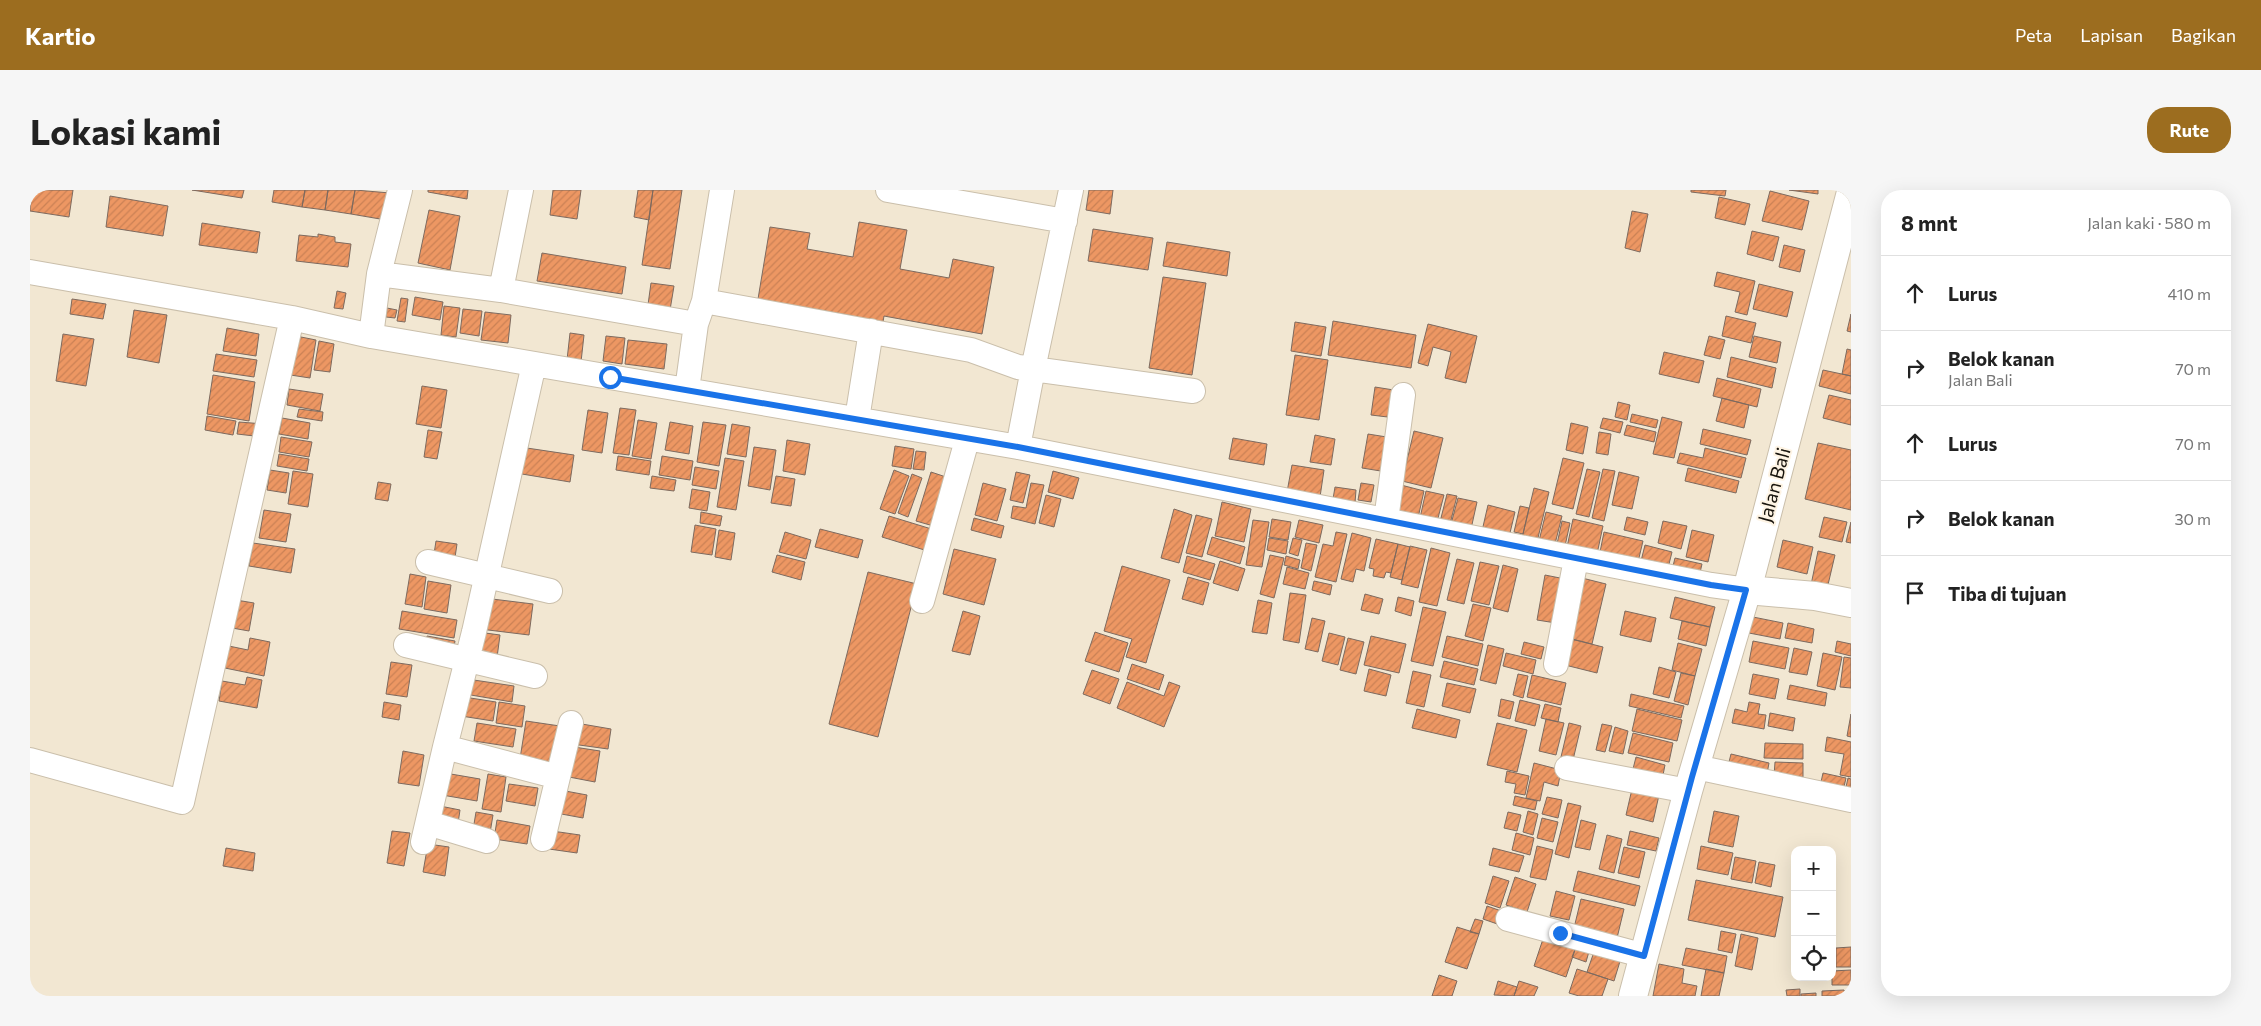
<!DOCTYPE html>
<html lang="id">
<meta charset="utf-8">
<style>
:root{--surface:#fff;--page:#f6f6f6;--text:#222;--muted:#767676;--line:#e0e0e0;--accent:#9c6d1f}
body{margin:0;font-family:Commissioner,sans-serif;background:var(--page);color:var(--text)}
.controls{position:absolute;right:15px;bottom:15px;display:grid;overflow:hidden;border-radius:10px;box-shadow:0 5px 20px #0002}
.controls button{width:45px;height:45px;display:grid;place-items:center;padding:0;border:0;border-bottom:1px solid var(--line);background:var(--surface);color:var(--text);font:25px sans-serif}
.stop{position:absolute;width:15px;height:15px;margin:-11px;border:4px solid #1a73e8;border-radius:50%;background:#fff}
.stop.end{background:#1a73e8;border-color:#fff;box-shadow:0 1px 5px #0008}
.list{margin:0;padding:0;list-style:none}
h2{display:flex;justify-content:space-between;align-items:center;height:65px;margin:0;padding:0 20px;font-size:21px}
h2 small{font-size:16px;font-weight:400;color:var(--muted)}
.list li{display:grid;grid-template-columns:32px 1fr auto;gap:15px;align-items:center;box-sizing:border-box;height:75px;padding:0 20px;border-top:1px solid var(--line)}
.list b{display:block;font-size:19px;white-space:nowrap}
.list p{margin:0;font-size:16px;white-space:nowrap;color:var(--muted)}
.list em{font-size:16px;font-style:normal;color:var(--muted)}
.icon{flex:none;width:28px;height:28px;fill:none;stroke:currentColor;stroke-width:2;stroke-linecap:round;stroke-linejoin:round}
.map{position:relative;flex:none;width:1821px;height:806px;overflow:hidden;border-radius:20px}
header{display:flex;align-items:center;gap:30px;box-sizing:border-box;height:70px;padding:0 25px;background:var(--accent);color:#fff}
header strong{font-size:24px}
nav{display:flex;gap:28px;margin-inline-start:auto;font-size:18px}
.intro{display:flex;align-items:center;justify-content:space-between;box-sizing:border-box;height:120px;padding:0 30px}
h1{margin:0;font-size:35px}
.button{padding:12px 22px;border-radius:20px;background:var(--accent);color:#fff;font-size:18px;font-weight:700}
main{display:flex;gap:30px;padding:0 30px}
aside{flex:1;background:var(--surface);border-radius:20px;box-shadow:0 5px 20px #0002}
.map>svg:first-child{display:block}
.building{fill:url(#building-hatch);stroke:#7d6a5f}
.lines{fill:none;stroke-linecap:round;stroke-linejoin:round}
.minor-casing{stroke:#cabfab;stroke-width:26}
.major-casing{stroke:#cabfab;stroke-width:30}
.highway-casing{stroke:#cabfab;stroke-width:30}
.minor{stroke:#fff;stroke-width:24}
.major{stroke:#fff;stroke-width:28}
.highway{stroke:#fff;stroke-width:28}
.route{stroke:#1a73e8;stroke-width:6}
.labels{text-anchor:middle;stroke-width:4;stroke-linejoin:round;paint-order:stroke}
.street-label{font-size:19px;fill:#18140d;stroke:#fef4e4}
</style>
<header>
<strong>Kartio</strong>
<nav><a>Peta</a><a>Lapisan</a><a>Bagikan</a></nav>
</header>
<div class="intro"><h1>Lokasi kami</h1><a class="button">Rute</a></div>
<main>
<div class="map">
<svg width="1821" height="806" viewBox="0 0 1821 806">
<defs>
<pattern id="building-hatch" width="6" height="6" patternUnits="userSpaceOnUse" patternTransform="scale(1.25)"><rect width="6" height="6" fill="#ed9763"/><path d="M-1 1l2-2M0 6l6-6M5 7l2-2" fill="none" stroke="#ca8155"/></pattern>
</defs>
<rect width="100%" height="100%" fill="#f2e7d2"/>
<path class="building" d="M2,0H43L39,27L0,21Z
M162,0H214L212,8Z
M244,0H275L272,17L242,12Z
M275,0H298L295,20L272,17Z
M298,0H325L321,24L295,20Z
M325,0L360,3L356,30L321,24Z
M398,0H438L437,9L398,2Z
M523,0H551L547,29L520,25Z
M608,0H623L619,30L604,27Z
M623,0H652L640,79L612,75Z
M1059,0H1083L1080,24L1056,20Z
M1661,0H1696L1695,6L1661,2Z
M1759,0H1788V4Z
M1740,1L1779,11L1772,40L1732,31Z
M80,6L138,16L133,46L76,37Z
M1689,7L1720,14L1715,35L1685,28Z
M399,20L430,26L420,80L388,73Z
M1602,21L1618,24L1610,62L1595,58Z
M829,32L877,40L870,79L919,88L923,69L964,77L952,144L854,126L852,138L822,132L823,126L728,109L740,37L780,43L777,59L823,67Z
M172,33L230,42L227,63L169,55Z
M1063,39L1123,48L1118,80L1058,71Z
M1722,41L1749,47L1743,71L1717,64Z
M288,44L305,47V52L321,54L318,77L266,71L269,45L288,47Z
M1137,52L1200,62L1197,86L1133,76Z
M1754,55L1775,60L1770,82L1749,77Z
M512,63L596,77L592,104L507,91Z
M1687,82L1725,91L1717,125L1705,122L1710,102L1684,96Z
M1133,87L1176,93L1162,185L1119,178Z
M621,93L644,96L639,126L617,122Z
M1729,94L1763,102L1757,127L1723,119Z
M307,101L316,103L313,119L304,118Z
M385,107L413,112L410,130L382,125Z
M371,108L378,109L375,132L367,131Z
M42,109L76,114L73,129L40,124Z
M414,116L430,118L426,147L411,145Z
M357,118L367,120L365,128L356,127Z
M433,119L452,121L449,146L430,143Z
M104,120L137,125L129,173L97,167Z
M455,122L481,125L478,153L451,150Z
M1821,124V142L1817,141Z
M1696,126L1726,133L1721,153L1692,146Z
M1303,131L1386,145L1381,178L1298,165Z
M1265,132L1296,137L1291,166L1261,161Z
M1398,134L1447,146L1436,193L1415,188L1421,162L1403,157L1398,176L1388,173Z
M197,138L229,144L226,166L193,161Z
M540,143L554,145L551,172L537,170Z
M33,144L64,149L56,196L26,191Z
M261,145L286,150L280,188L254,184Z
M576,146L595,148L592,174L573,171Z
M1679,146L1695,150L1690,169L1674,165Z
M1724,146L1751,152L1747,173L1719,167Z
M598,150L637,154L634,179L595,174Z
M289,151L304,154L300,182L284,180Z
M1817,159L1821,160V186L1812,184Z
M1634,162L1674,171L1669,193L1629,184Z
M186,164L227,170L224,187L183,181Z
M1265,165L1298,170L1289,230L1256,225Z
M1701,167L1746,178L1742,198L1697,187Z
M1793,180L1821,186V204L1789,196Z
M183,185L225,192L219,231L177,224Z
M1687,188L1731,199L1727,217L1683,206Z
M392,196L417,200L411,238L386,234Z
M1345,197L1370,201L1366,228L1341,225Z
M259,199L293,204L290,221L257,215Z
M1799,205L1821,210V235L1793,228Z
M1692,208L1719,215L1714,238L1686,231Z
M1588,212L1600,215L1597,230L1585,227Z
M590,218L606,220L599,265L583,263Z
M269,219L293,222L292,231L267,227Z
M558,220L578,223L572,263L552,260Z
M1602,224L1628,230L1626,238L1600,232Z
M177,226L206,231L203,245L175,240Z
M1632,227L1652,232L1644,268L1623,264Z
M252,228L280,233L278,249L249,244Z
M1573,228L1593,232L1590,243L1570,238Z
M608,230L627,233L621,269L602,266Z
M209,232L234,234L233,247L207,244Z
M640,232L663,236L659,264L635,260Z
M673,232L696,235L689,276L667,272Z
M1541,233L1558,237L1553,264L1536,260Z
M702,234L720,237L716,267L697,264Z
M1597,235L1626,242L1624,252L1594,245Z
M1673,239L1721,250L1717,265L1670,254Z
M398,240L412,242L407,269L394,267Z
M1384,241L1413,248L1401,298L1372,291Z
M1569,242L1581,244L1578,265L1566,263Z
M1338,244L1363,248L1357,282L1332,278Z
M1285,245L1305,249L1301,275L1280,272Z
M251,247L282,252L279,267L249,262Z
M1203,248L1237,254L1234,275L1199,269Z
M757,250L780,254L775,285L753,281Z
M1788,253L1821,260V320L1775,309Z
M865,256L884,259L881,279L862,276Z
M490,257L544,265L540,292L486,283Z
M724,257L746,260L740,300L718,296Z
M1675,258L1716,268L1711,288L1647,273L1650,263L1673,268Z
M886,261L896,262L894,280L883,279Z
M249,264L279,269L277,281L247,276Z
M588,266L621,271L619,285L586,280Z
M632,266L663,271L660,290L629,285Z
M695,268L714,271L706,320L687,317Z
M1533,268L1554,273L1543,319L1522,314Z
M1262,275L1294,280L1290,307L1257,302Z
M665,277L689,281L686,299L662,295Z
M1658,278L1709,291L1706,303L1655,291Z
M1557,279L1570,282L1559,327L1546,324Z
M1573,279L1585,281L1574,331L1562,328Z
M240,280L259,283L256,303L237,300Z
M864,280L879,286L865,324L850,319Z
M263,281L283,284L278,317L258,314Z
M1023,281L1049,288L1043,309L1018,302Z
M901,282L922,289L907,337L886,331Z
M986,282L1000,285L993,313L980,310Z
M1589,282L1609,287L1602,319L1582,315Z
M882,284L892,288L878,327L868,323Z
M622,286L646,290L644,301L620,298Z
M746,286L765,289L761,316L741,313Z
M348,292L361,294L358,311L345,309Z
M953,293L976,299L967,331L945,325Z
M1001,293L1014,295L1005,334L981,328L983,316L996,318Z
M1331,293L1344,295L1341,312L1328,310Z
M1371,295L1394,301L1388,328L1364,323Z
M1305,297L1326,300L1325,313L1303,309Z
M1504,298L1519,302L1507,352L1492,348Z
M662,299L680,302L677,321L659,318Z
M1396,301L1414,305L1407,332L1390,328Z
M1417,304L1427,306L1420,334L1410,332Z
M1016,305L1031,309L1024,337L1009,333Z
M1428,308L1447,312L1441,339L1421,334Z
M1192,312L1221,319L1214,352L1185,346Z
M1458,315L1485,322L1479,347L1452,341Z
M1490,316L1499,318L1493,344L1484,342Z
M1144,319L1162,325L1149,373L1131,368Z
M234,320L261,324L256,352L229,348Z
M671,322L692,326L690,336L670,333Z
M1516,322L1532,326L1525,354L1509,351Z
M1166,325L1182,329L1172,367L1156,363Z
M859,326L908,341L901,362L852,347Z
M1597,327L1618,332L1615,345L1594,340Z
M1794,327L1817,332L1812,352L1789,347Z
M944,328L974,336L971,348L941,340Z
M1242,329L1261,332L1258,350L1239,347Z
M1543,329L1573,336L1567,364L1537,357Z
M1223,330L1239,332L1232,377L1216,375Z
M1269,330L1293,335L1289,353L1265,347Z
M1532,331L1540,333L1535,356L1527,354Z
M1633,331L1657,336L1651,359L1628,353Z
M1821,332V353L1816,352Z
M665,335L686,339L682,365L661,362Z
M790,339L833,350L828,368L785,357Z
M689,340L705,343L701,370L685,367Z
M1662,340L1684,345L1678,372L1656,367Z
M755,342L781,350L776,369L749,362Z
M1306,342L1317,344L1306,392L1285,387L1293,354L1303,356Z
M1574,342L1613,351L1608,372L1570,362Z
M1322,343L1341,348L1334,381L1326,379L1323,392L1311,389Z
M1182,347L1215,357L1210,374L1177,364Z
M1239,348L1258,351L1256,364L1237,360Z
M1263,348L1272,350L1268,366L1259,363Z
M1346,349L1368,354L1361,383L1356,382L1354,388L1343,386L1344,379L1339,378Z
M1753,350L1783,357L1777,384L1747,377Z
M406,351L427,354L423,381L402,377Z
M223,353L265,359L261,383L219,376Z
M1276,353L1287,355L1281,381L1271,378Z
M1368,354L1380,357L1372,390L1360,387Z
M1615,355L1642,362L1637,382L1610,375Z
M1380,356L1397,360L1388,398L1371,394Z
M1401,358L1420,363L1407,416L1389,412Z
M924,359L966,369L954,415L913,404Z
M1788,361L1805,365L1797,399L1781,395Z
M747,365L775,372L771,390L742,382Z
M1240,365L1254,368L1244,408L1230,404Z
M1157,366L1185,374L1180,390L1153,382Z
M1256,366L1270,370L1268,379L1254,375Z
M1645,368L1672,374L1669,387L1642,380Z
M1427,369L1444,373L1434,414L1417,410Z
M1190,371L1215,379L1208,401L1183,393Z
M1450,372L1469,376L1459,415L1441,411Z
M1473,375L1488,379L1478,422L1463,418Z
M1092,376L1140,390L1116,473L1096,467L1102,449L1074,441Z
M1257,377L1279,383L1275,399L1253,394Z
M838,382L887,394L848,547L799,534Z
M380,384L396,387L392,417L375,414Z
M1515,385L1535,389L1526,433L1507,430Z
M1158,387L1179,393L1173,415L1152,409Z
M1552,388L1576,394L1562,454L1538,448Z
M398,391L421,395L417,423L394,419Z
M1284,391L1302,395L1300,405L1282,400Z
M1260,403L1276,405L1269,453L1253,450Z
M1335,404L1353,409L1349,424L1331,420Z
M1368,407L1384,411L1381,426L1365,421Z
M1645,407L1685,417L1680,437L1640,428Z
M454,408L503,414L499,445L450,439Z
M206,410L224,413L219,441L202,438Z
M1228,410L1242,413L1237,444L1222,442Z
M1443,414L1461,418L1453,451L1435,446Z
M1393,417L1416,422L1403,476L1381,471Z
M372,421L427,430L424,448L369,439Z
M933,421L950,426L940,465L922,461Z
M1595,421L1626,428L1621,452L1590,445Z
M1723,427L1753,433L1750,449L1719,443Z
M1282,428L1295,431L1288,462L1275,459Z
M1652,431L1680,437L1676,456L1648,449Z
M1758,433L1784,439L1782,453L1755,448Z
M448,442L470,445L466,475L444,472Z
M1065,442L1098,453L1089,482L1055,471Z
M1299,443L1315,447L1308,475L1292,471Z
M397,446L425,451L423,463L395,458Z
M1341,446L1376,454L1369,483L1334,475Z
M1417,446L1453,454L1448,476L1412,467Z
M220,448L240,452L234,486L190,477L194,455L218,460Z
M1318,448L1334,452L1326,484L1310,480Z
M1541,449L1573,457L1567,483L1535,475Z
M1723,451L1759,458L1755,479L1719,472Z
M1807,451L1821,454V466L1805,462Z
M1494,452L1514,457L1511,469L1491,464Z
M1648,453L1672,459L1665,486L1642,480Z
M1458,455L1474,459L1466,494L1450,490Z
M1764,458L1782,462L1777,485L1759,482Z
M1476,463L1506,470L1503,484L1473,476Z
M1793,463L1812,467L1805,500L1787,496Z
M1814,467L1821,468V498L1810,497Z
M1414,471L1448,479L1444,495L1410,487Z
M361,472L382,475L377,507L356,504Z
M1102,474L1134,485L1129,500L1097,489Z
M1629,477L1646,482L1639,508L1623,504Z
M1339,479L1361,485L1356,506L1334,501Z
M1062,480L1089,489L1080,514L1053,504Z
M1383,481L1401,485L1394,517L1376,513Z
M1651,483L1665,486L1658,515L1644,511Z
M1488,484L1498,486L1493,508L1483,505Z
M1723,484L1749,489L1745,509L1719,504Z
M1502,485L1536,493L1531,515L1497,507Z
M217,487L232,490L227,518L189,511L192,491L215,495Z
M437,489L484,496L482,512L435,504Z
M1097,492L1134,506L1139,492L1150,496L1134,537L1087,518Z
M1417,493L1446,499L1440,523L1412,516Z
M1760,495L1797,503L1795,516L1757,509Z
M1601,504L1654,516L1651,528L1599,516Z
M434,507L466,512L463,531L431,526Z
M1471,509L1484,512L1480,529L1468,526Z
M1490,510L1510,515L1505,536L1485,531Z
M354,512L371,515L369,530L352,527Z
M469,512L495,516L492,537L466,533Z
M1719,512L1730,514L1728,524L1736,525L1734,539L1702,533L1705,519L1717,522Z
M1515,514L1531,518L1528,532L1511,528Z
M1387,519L1430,530L1426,548L1382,538Z
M1607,519L1652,530L1647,551L1602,541Z
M1740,523L1765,528L1763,541L1738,536Z
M1821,524V547L1817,546Z
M1516,529L1534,533L1526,565L1509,561Z
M496,531L530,536L523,581L489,575Z
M447,533L486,539L483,557L444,551Z
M546,533L581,539L578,559L542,554Z
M1467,533L1497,540L1487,582L1457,575Z
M1539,533L1551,536L1543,570L1531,567Z
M1572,534L1582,536L1575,562L1566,560Z
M1585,537L1598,541L1593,564L1579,561Z
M1603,543L1643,553L1639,572L1598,563Z
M1797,547L1821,552V587L1810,585L1814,564L1795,561Z
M1735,553L1773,554V569L1734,568Z
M544,557L570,561L565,592L539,587Z
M373,561L394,565L389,596L368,593Z
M1701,564L1739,573L1736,589L1697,580Z
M1606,567L1635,575L1631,595L1601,587Z
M1745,572L1773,573V587L1744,586Z
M1504,573L1531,580L1528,596L1514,592L1510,611L1496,608Z
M1477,581L1499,586L1495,605L1484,603L1486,594L1475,592Z
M415,583L450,589L447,611L412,605Z
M1793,583L1816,588L1812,606L1789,601Z
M458,584L476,587L471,622L452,619Z
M1818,588L1821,589V607L1814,606Z
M479,594L508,598L505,616L476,611Z
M1602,599L1629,605L1623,632L1596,625Z
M530,600L557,605L553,628L526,623Z
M1485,606L1507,611L1505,620L1483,615Z
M1517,607L1532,610L1528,628L1512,624Z
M1538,613L1551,616L1539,668L1525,664Z
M410,616L430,620L427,640L407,637Z
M1498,621L1508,624L1503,645L1493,642Z
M1684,621L1709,626L1703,657L1678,652Z
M446,622L463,625L459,649L442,646Z
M1478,622L1491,625L1487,641L1474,638Z
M1512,628L1528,632L1523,652L1507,648Z
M467,630L500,636L497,654L464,649Z
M1551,630L1566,634L1560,660L1545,657Z
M362,641L380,643L374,676L357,673Z
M522,641L550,645L547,663L519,659Z
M1600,641L1629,648L1626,661L1597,655Z
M1486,643L1504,648L1500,665L1482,660Z
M1577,645L1592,649L1584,683L1569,679Z
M398,654L419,657L415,686L393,682Z
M1507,656L1523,660L1516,690L1500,687Z
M1671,656L1703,663L1698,685L1667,679Z
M1594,657L1615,662L1609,688L1588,683Z
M196,658L225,663L223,681L193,676Z
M1463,658L1494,666L1489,682L1459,675Z
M1705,667L1726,671L1722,693L1701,689Z
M1729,672L1745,675L1741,697L1725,693Z
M1548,681L1610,696L1605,716L1543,701Z
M1463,686L1479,691L1470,718L1455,713Z
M1485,687L1506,694L1497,722L1476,715Z
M1666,690L1753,707L1745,747L1658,730Z
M1526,701L1545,706L1539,730L1520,726Z
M1551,709L1594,719L1587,748L1544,738Z
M1457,716L1477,723L1473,736L1453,729Z
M1445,729L1453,731L1449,744L1440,742Z
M1427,737L1449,744L1437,779L1415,772Z
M1691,741L1706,744L1702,763L1688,760Z
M1711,744L1728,748L1722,780L1705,776Z
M1514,746L1546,757L1536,787L1504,776Z
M1547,754L1560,758L1556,772L1542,767Z
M1821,757V777H1806V758Z
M1656,758L1697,766L1694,783L1652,775Z
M1565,759L1591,768L1584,791L1557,782Z
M1629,774L1654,779L1652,793L1667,796L1665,806H1623Z
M1547,779L1578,789L1572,806H1549L1539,803Z
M1676,779L1694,783L1689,806H1671Z
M1821,780V795H1802V781Z
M1409,785L1427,791L1422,806H1402Z
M1468,791L1487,797L1484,806L1464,805Z
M1489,791L1508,797L1504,806H1484Z
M1770,799V806H1757L1756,800Z
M1814,800L1815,806H1792V801Z
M1786,803V806H1771V804Z"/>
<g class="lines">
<defs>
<path id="minor" d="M370,0L349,84L471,100L491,0
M858,0L1035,31
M0,82L262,128L341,146L988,257L1681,395L1717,400
M471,100L666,134
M674,111L941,160L988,177L1003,179L1041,0
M341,146L349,84
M504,174L444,442L415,557L528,587
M657,200L666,134L674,111L692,0
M827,229L841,141
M988,257L1003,179L1163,201
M1356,330L1373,205
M398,372L520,401
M892,411L937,250
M376,455L505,486
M1526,474L1546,369
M0,570L152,612L262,128
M1666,577L1821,610
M1537,578L1658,601
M398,633L457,651
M513,649L541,533
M393,652L415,557
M1478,729L1615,766"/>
<path id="major" d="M1603,806L1658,601L1717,400"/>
<path id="highway" d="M1821,2L1717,400L1785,406L1821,413"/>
</defs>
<use href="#minor" class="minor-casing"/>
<use href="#major" class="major-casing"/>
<use href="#highway" class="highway-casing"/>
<use href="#minor" class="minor"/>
<use href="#major" class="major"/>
<use href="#highway" class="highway"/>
</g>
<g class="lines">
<path class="route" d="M580,187L988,257L1681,395L1716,400L1662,587L1614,766L1530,743"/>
</g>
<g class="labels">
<g class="street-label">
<text transform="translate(1744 295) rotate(-75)" y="7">Jalan Bali</text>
</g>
</g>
</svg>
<div class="controls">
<button>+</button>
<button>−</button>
<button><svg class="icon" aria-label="locate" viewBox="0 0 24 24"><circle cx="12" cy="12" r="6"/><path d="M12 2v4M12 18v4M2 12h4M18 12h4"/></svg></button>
</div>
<div class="stop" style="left:580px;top:187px"></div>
<div class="stop end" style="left:1530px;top:743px"></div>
</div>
<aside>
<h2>8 mnt<small>Jalan kaki · 580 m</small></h2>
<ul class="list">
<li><svg class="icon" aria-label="ahead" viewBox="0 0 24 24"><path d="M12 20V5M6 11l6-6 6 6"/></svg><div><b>Lurus</b></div><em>410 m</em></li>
<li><svg class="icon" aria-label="right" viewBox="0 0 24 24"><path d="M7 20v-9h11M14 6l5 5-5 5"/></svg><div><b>Belok kanan</b><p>Jalan Bali</p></div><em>70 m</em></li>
<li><svg class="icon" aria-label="ahead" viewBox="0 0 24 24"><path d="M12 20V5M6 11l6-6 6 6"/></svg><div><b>Lurus</b></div><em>70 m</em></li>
<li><svg class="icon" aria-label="right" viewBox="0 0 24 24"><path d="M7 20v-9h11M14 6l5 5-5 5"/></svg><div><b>Belok kanan</b></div><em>30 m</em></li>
<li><svg class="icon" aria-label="arrive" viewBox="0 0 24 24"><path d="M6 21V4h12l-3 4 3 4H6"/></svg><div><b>Tiba di tujuan</b></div></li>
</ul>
</aside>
</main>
